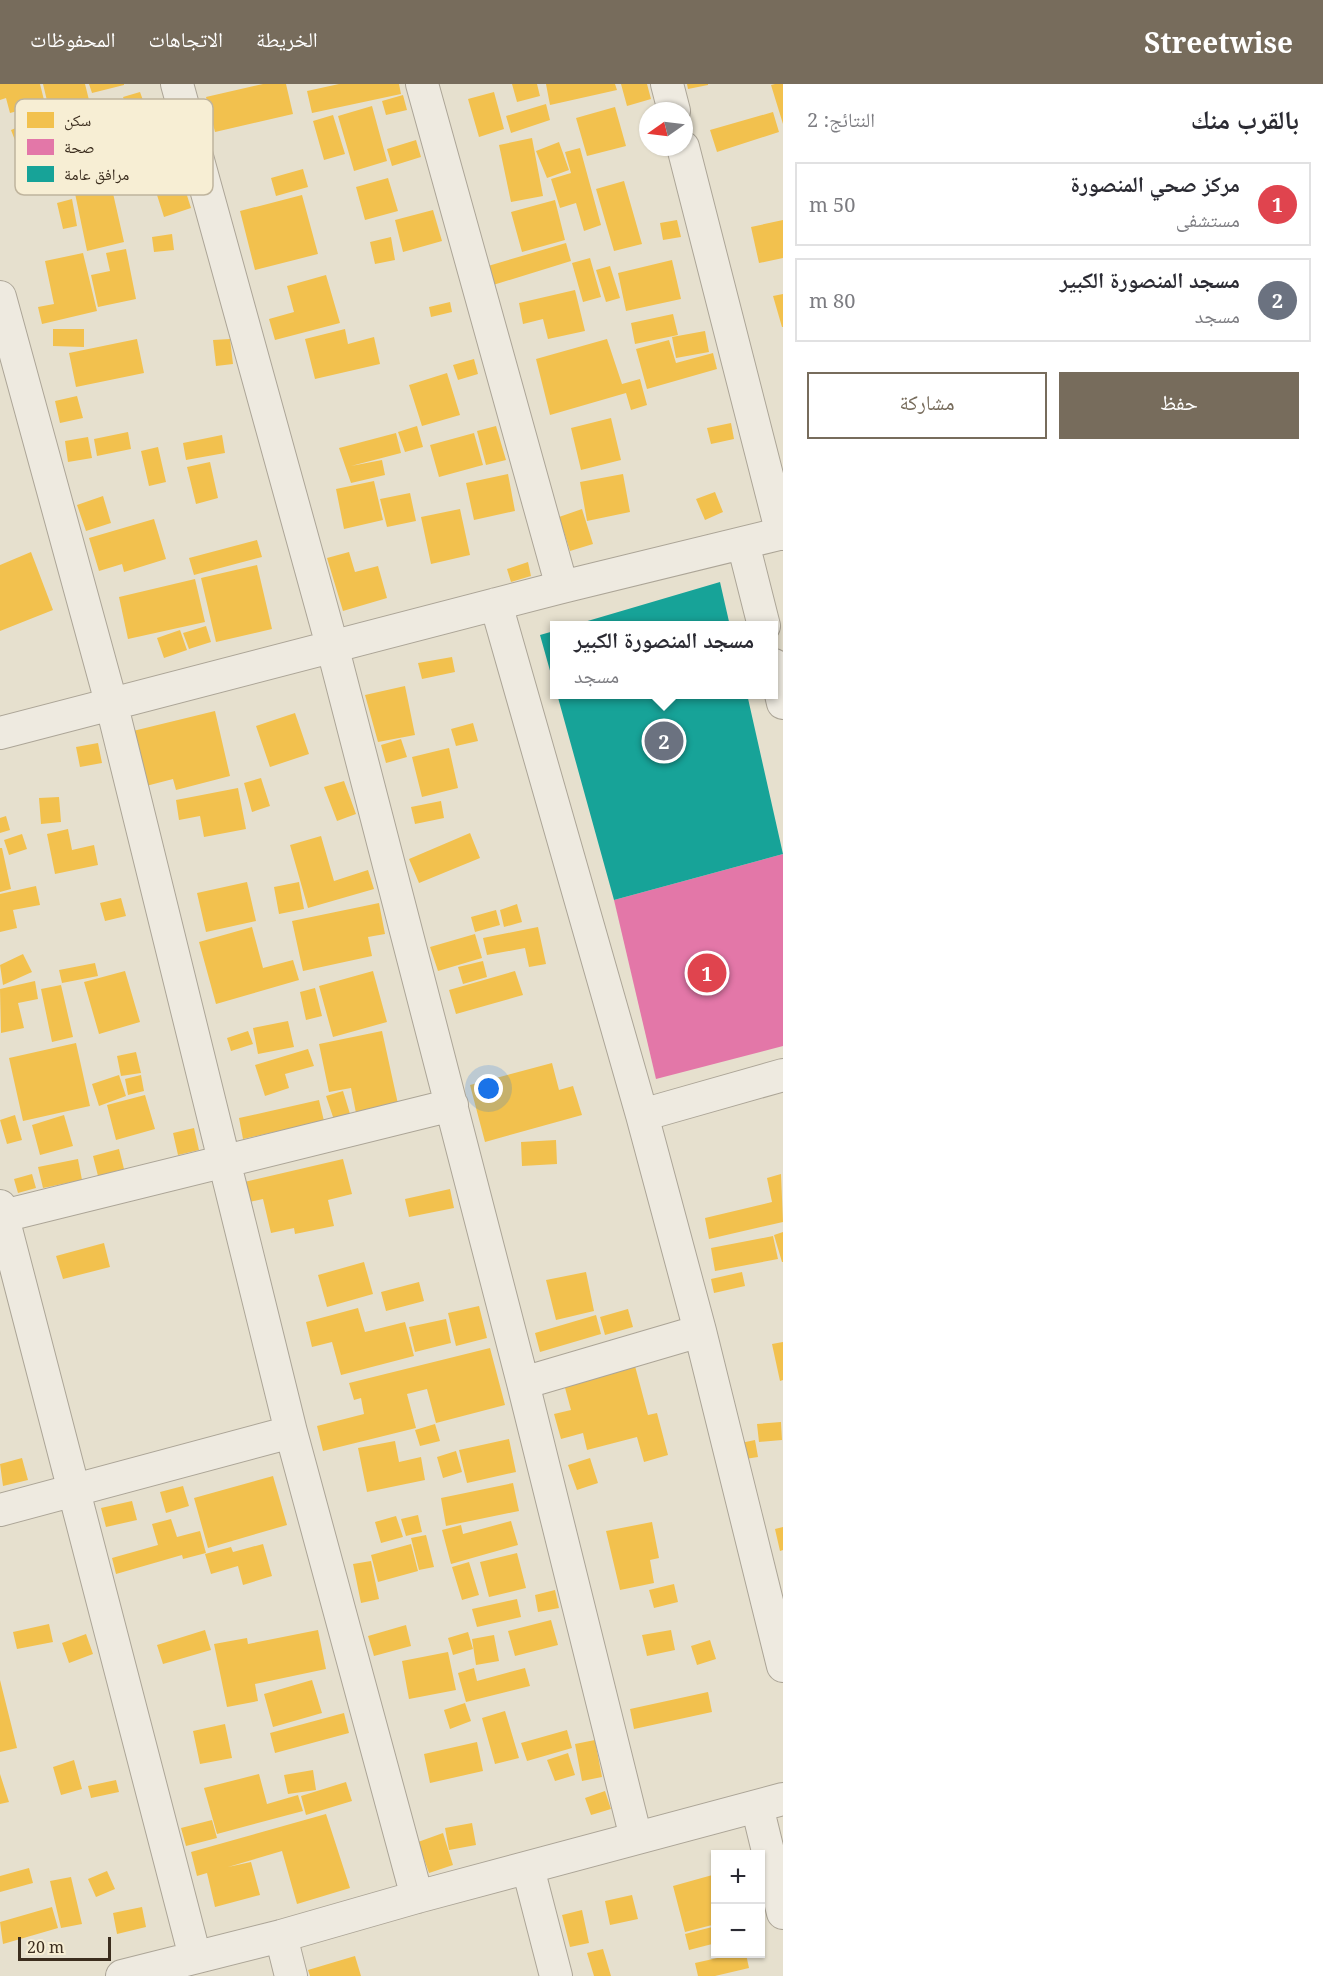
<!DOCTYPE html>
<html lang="ar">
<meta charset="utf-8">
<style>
:root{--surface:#fff;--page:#f7f7f7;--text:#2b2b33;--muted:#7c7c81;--line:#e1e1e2;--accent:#776c5c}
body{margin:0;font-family:"Noto Serif","Noto Naskh Arabic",serif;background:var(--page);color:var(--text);direction:rtl}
.controls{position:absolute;right:18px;bottom:18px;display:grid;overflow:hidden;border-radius:0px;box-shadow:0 2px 4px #0004}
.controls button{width:54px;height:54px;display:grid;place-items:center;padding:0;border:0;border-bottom:2px solid var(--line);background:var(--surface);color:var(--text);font:30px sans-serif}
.compass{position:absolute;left:639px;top:18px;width:54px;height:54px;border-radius:50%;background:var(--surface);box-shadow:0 2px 4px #0004;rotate:256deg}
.scale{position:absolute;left:18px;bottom:15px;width:93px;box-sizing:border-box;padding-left:6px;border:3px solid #3b2d1e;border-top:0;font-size:16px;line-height:21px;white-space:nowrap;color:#3b2d1e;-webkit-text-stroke:4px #f7eed4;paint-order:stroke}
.you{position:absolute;left:489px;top:1005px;width:21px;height:21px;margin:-15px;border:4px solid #fff;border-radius:50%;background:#1a73e8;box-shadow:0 0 0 9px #1a73e833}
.badge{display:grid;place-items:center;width:39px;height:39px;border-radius:50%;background:var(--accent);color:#fff;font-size:20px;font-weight:700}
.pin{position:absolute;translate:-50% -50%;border:3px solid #fff;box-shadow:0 2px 6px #0006}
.popup{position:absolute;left:550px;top:537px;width:228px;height:78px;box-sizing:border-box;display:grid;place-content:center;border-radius:0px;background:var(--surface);filter:drop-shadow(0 2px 4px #0005);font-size:20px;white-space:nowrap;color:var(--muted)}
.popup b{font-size:22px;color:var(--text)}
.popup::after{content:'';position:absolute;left:50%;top:100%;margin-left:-12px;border:12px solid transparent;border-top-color:var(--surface)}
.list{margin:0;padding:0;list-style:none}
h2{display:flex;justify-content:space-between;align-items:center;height:78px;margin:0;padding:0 24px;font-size:26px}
h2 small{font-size:20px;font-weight:400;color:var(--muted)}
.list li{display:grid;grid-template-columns:39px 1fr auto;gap:18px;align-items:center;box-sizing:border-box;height:84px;margin:0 12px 12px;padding:0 12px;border:2px solid var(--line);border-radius:0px}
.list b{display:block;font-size:22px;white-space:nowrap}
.list p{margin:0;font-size:20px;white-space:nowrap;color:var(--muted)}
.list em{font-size:20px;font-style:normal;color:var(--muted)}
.actions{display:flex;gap:12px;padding:18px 24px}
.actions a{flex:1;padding:14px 0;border:2px solid var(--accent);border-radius:0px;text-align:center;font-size:21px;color:var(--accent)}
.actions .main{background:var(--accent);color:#fff}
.map{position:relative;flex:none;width:783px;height:1892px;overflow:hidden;direction:ltr}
header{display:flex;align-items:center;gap:36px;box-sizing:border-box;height:84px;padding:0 30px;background:var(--accent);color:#fff}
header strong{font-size:28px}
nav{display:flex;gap:33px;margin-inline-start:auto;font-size:21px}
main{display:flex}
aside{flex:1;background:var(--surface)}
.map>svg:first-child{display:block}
.homes{fill:#f2c14e}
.health{fill:#e377a8}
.public{fill:#17a398}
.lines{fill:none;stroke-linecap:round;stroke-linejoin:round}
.minor-casing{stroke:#aca597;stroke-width:34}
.minor{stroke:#eeeae0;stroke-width:32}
.key{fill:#f7eed4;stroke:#bfb49d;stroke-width:1.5}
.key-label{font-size:16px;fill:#3b2d1e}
</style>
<header>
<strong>Streetwise</strong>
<nav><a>الخريطة</a><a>الاتجاهات</a><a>المحفوظات</a></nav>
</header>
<main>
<aside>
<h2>بالقرب منك<small>النتائج: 2</small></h2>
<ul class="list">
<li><span class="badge" style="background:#e0444e">1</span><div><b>مركز صحي المنصورة</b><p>مستشفى</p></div><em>50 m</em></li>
<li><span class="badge" style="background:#6b7280">2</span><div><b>مسجد المنصورة الكبير</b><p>مسجد</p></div><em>80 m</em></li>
</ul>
<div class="actions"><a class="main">حفظ</a><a>مشاركة</a></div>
</aside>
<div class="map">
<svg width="783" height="1892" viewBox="0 0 783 1892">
<rect width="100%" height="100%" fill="#e6e0ce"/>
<path class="homes" d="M0,0H40L45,20L10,29L6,14L0,16Z
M43,0H85L89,16L49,25Z
M89,0H124V1L92,9Z
M263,0H286L293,30L215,48L206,13Z
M339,0H399L401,10L312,29L307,7Z
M512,0H537L540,12L517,18Z
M546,0H615L617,6L550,21Z
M621,0H647L651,15L627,22Z
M687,0H708V1L688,5Z
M775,0H783V40L771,1Z
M140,8L148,30L131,36L123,13Z
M494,8L504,45L479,53L468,15Z
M403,11L407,26L386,31L382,17Z
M546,20L550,36L511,49L506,32Z
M372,22L387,77L354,87L338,32Z
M615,23L626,62L587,72L576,34Z
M773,28L779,48L717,68L710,46Z
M333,31L345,70L324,76L313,37Z
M33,37L50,78L27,87L11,46Z
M75,48L83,69L65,76L57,55Z
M532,54L543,112L511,118L499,61Z
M416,56L421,73L392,82L387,65Z
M559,58L569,86L547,94L536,67Z
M580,64L601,141L584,147L576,119L560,124L551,95L571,89L565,68Z
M65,78L70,95L40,104L35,86Z
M303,85L308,103L276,112L271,94Z
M108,87L124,158L87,167L72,95Z
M388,94L398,127L365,136L356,103Z
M624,97L642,160L614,167L596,105Z
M184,102L191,124L164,133L157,111Z
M302,111L318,170L255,186L240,127Z
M72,115L77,142L63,145L57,119Z
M555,116L565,156L522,168L511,128Z
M433,126L442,157L403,168L395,136Z
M677,136L681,153L663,156L660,139Z
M783,136V174L759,179L751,143Z
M172,150L174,166L154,168L152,153Z
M391,153L395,176L375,180L370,158Z
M566,159L571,177L493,201L488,182Z
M126,165L136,215L98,223L91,191L110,187L106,169Z
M83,169L97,227L42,240L38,223L54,220L45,177Z
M590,174L601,213L583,218L572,179Z
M672,176L681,215L626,227L618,189Z
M610,182L620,214L606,218L596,186Z
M326,191L340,239L275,256L269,235L294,228L287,202Z
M575,206L585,247L548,255L543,235L523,240L519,219Z
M783,210V243H782L773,212Z
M450,218L452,228L431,233L429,223Z
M673,230L678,251L635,260L631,239Z
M53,245H84V263L53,262Z
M345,245L348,260L374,253L380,280L315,295L305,255Z
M705,247L709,268L676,274L672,253Z
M137,255L144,289L76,303L69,269Z
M230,255L233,280L216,282L213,256Z
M607,255L622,300L640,295L647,321L631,326L626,309L550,331L536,275Z
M669,256L676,279L713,269L717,285L647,305L636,265Z
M474,275L478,290L458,296L453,281Z
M447,289L460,331L422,342L409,301Z
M77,312L83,334L60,339L55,317Z
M611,334L621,376L581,386L571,344Z
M731,339L734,355L711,360L707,344Z
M417,342L423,363L405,368L398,348Z
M496,342L506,376L486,381L477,347Z
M128,348L131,365L97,372L94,355Z
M396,349L401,369L351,382L382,376L385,391L351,399L339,364Z
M474,349L483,381L439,393L430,361Z
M222,351L225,369L186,376L183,359Z
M88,353L92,374L68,378L65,357Z
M158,363L166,398L149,402L141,367Z
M210,378L218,414L196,420L187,383Z
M508,390L515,427L474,436L466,399Z
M623,390L630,428L587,437L580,398Z
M374,397L383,436L344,445L336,405Z
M715,408L723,428L705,436L696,415Z
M410,409L416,437L387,443L380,415Z
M103,412L111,439L86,447L77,421Z
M460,425L470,471L431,480L421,433Z
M582,425L593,460L570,467L559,433Z
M154,435L166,475L124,488L122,480L99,487L89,454Z
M257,456L262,473L194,491L189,474Z
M31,468L53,526L0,547V481Z
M349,468L355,488L378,482L387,514L343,527L327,474Z
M528,478L531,492L511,498L507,485Z
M257,481L272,545L216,558L201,494Z
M195,495L205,538L128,555L119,513Z
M206,542L211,558L189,565L183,549Z
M180,546L187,566L164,574L157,554Z
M452,573L455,588L422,595L418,579Z
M405,602L415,651L378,658L365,611Z
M215,627L230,692L176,706L173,695L146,702L133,647Z
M295,629L309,670L270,683L256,642Z
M473,639L478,657L456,662L451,645Z
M401,655L407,673L386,679L381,661Z
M98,659L102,679L80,683L76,663Z
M449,664L458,704L422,713L412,673Z
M261,694L270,722L252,728L244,699Z
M344,697L356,730L337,737L324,703Z
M238,704L246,745L204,753L200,732L179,736L176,716Z
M59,713L61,738L41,740L39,714Z
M441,717L444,734L415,740L411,723Z
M6,732L10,746L0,749V734Z
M68,745L72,766L94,761L98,781L55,790L47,750Z
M470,749L480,774L419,799L409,775Z
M22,750L27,765L9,771L4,756Z
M321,752L334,797L368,786L374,805L308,824L290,761Z
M0,764H2L11,805L0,808Z
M247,798L256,837L206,848L197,809Z
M299,798L304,825L279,830L274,803Z
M36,802L40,821L13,826L17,844L0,848V810Z
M121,814L126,832L105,837L100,819Z
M379,819L385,850L368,853L372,872L303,887L292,837Z
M517,820L522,838L504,843L500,826Z
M496,826L500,841L475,848L471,833Z
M252,843L263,884L293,876L299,896L216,920L199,858Z
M538,843L546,880L529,883L525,864L487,871L483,854Z
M475,850L482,874L438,887L430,863Z
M23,870L32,888L3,901L0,881Z
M483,877L487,893L463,900L458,883Z
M95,879L98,892L62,899L59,886Z
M125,887L140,938L99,950L84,898Z
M373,887L387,938L333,953L319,902Z
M515,887L523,911L456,930L449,906Z
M35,897L38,915L18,919L24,944L1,949L0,905Z
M61,901L73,953L52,958L41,905Z
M315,904L322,932L306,936L300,908Z
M288,937L294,963L258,970L253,944Z
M248,947L253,960L231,967L227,954Z
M382,947L398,1020L356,1029L351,1004L329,1008L319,960Z
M76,959L90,1022L23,1037L9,974Z
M308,965L314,982L285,990L289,1004L265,1012L255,981Z
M136,968L141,989L121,992L117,972Z
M552,979L559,1006L573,1002L582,1031L485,1058L470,1001Z
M119,991L126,1012L99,1022L92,1000Z
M141,991L144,1007L128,1011L125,995Z
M343,1007L350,1030L334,1036L326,1012Z
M145,1011L155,1045L116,1056L107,1021Z
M319,1016L324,1037L243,1055L239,1034Z
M15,1031L22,1056L7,1060L0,1036Z
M64,1031L73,1062L40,1071L32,1041Z
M194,1044L199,1066L178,1071L173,1049Z
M556,1056L557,1080L522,1082L521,1058Z
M119,1065L124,1085L98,1092L93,1072Z
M78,1075L82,1096L43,1104L38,1083Z
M343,1075L352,1110L328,1116L334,1142L295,1150L294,1144L271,1149L263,1115L245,1119L240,1099Z
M32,1090L36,1104L18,1109L14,1095Z
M781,1090L783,1138L709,1155L705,1134L772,1118L767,1094Z
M450,1105L454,1124L409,1133L405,1115Z
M783,1148V1178H782L774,1151Z
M773,1152L778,1175L715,1187L711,1164Z
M104,1159L110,1183L63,1195L56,1172Z
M364,1178L373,1210L327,1223L318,1191Z
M586,1188L594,1227L556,1236L546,1196Z
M742,1188L745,1202L714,1209L711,1195Z
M419,1198L424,1217L386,1227L381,1208Z
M479,1222L487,1254L456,1262L448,1229Z
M358,1224L365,1248L405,1238L414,1272L341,1291L332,1258L312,1263L306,1238Z
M628,1225L633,1243L605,1251L600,1233Z
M596,1231L601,1250L540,1268L535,1249Z
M446,1235L451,1259L415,1268L409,1243Z
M783,1258V1296L780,1297L772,1260Z
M490,1264L505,1321L436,1339L427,1305L407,1310L416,1344L323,1367L317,1342L364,1330L361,1314L354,1316L349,1299Z
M635,1282L648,1331L657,1329L668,1371L644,1378L637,1353L587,1366L583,1349L561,1355L554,1330L571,1326L564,1300Z
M781,1338L782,1356L759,1358L757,1340Z
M435,1340L440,1357L420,1362L415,1346Z
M509,1355L516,1388L467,1399L459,1366Z
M755,1356L758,1373L739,1376L736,1360Z
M395,1357L399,1378L421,1373L425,1396L367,1408L358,1364Z
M456,1367L462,1388L443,1394L437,1373Z
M22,1374L28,1396L3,1402L0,1380Z
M590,1374L598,1399L577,1406L568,1381Z
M273,1392L287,1441L208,1464L194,1414Z
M513,1399L519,1427L446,1442L441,1414Z
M183,1402L189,1422L166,1429L160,1408Z
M132,1417L137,1436L106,1443L101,1424Z
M418,1431L422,1448L406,1452L401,1435Z
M396,1432L403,1453L381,1459L375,1438Z
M171,1435L177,1453L200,1447L206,1469L183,1475L182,1471L116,1490L112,1474L158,1461L152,1440Z
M511,1437L518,1461L451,1480L442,1446L461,1441L463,1450Z
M652,1438L659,1474L650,1476L654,1499L620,1506L606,1447Z
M783,1443V1466L780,1467L775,1445Z
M426,1451L434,1483L419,1486L411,1454Z
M263,1460L272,1492L243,1501L238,1482L211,1490L205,1470L231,1463L233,1468Z
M411,1460L418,1487L378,1498L371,1471Z
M517,1469L526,1504L489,1513L480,1478Z
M371,1477L379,1515L361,1519L353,1480Z
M469,1478L479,1511L462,1516L452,1483Z
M674,1500L678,1518L654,1524L649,1506Z
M555,1506L559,1524L538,1528L535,1511Z
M517,1515L521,1533L477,1543L472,1525Z
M551,1536L558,1561L515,1572L508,1547Z
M49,1540L53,1558L17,1565L13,1548Z
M406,1541L411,1562L374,1572L368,1552Z
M205,1546L211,1566L163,1580L157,1561Z
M318,1546L326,1585L255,1600L258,1617L227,1623L214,1560L247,1554L248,1560Z
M671,1546L675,1566L647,1572L642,1551Z
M468,1548L473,1565L453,1571L448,1554Z
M86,1550L93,1570L69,1579L62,1559Z
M494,1551L499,1577L476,1581L472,1555Z
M710,1556L716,1575L697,1581L691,1562Z
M448,1568L456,1606L409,1615L402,1577Z
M474,1584L477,1597L525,1584L530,1602L466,1618L458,1589Z
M0,1596L17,1664L0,1668Z
M312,1596L322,1629L273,1643L264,1610Z
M708,1608L712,1628L634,1645L630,1625Z
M465,1619L471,1637L450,1645L444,1626Z
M505,1627L519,1674L495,1680L482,1634Z
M344,1629L349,1649L275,1669L270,1649Z
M225,1640L232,1674L200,1680L193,1647Z
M567,1646L572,1664L527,1677L521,1659Z
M595,1656L602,1693L582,1697L575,1660Z
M477,1658L483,1687L430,1699L424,1670Z
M568,1669L575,1691L555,1697L547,1676Z
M74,1676L82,1705L61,1711L53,1683Z
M313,1686L316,1706L288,1710L284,1691Z
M0,1690L9,1718L0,1720Z
M259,1690L267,1720L298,1711L303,1727L217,1750L204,1704Z
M116,1696L119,1708L91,1714L88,1702Z
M346,1698L352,1717L306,1731L301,1712Z
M605,1707L611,1725L591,1731L585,1714Z
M326,1730L350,1804L297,1820L282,1767L228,1783L251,1778L260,1811L215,1823L207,1789L197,1792L191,1768Z
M212,1736L217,1754L186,1762L181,1744Z
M472,1739L476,1761L449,1766L445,1744Z
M443,1749L453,1781L429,1789L418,1758Z
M29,1784L33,1799L0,1808V1792Z
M107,1787L115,1805L96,1813L88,1795Z
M716,1790V1840L685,1848L673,1802Z
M71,1793L82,1840L61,1844L50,1797Z
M632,1811L638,1835L610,1841L605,1817Z
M52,1823L58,1844L3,1860L0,1838Z
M142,1823L146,1843L117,1850L113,1829Z
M582,1826L589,1859L570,1863L562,1831Z
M716,1842V1859L689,1866L685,1850Z
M603,1865L611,1892H594L587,1869Z
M735,1870H746L749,1884L715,1892H698L695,1879Z
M355,1872L361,1892H310L308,1886Z"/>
<path class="health" d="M783,770V962L656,995L614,816Z"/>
<path class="public" d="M720,498L730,542H574V541Z
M554,547V601L540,551Z
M557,610H747L783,770L614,816Z"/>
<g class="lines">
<defs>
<path id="minor" d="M177,0L333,565L523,1299L636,1754
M422,0L562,503
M667,0L674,27
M683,63L782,450
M0,213L112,622L291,1348L417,1813
M743,459L764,542
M496,520L642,1031L700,1247L783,1582
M774,581L783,619
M0,649L562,503L783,449
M642,1031L783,991
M0,1122L195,1873
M3,1132L452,1021
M523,1299L700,1247
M0,1426L291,1348
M757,1722L783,1829
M528,1784L556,1892
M281,1852L291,1892
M122,1892L281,1852L417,1813L783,1715"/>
</defs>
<use href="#minor" class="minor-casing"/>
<use href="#minor" class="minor"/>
</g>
<rect x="15" y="15" width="198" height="96" rx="9" class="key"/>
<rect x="27" y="28" width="27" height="16" fill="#f2c14e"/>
<rect x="27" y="55" width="27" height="16" fill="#e377a8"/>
<rect x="27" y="82" width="27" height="16" fill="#17a398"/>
<g class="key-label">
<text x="64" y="42">سكن</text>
<text x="64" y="69">صحة</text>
<text x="64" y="96">مرافق عامة</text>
</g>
</svg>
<div class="controls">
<button>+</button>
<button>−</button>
</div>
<svg class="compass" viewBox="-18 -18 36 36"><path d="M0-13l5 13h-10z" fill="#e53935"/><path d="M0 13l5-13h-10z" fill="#7c7c81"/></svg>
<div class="scale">20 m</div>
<div class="you"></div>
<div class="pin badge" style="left:707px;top:889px;background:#e0444e">1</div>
<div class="pin badge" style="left:664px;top:657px;background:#6b7280">2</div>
<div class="popup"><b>مسجد المنصورة الكبير</b>مسجد</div>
</div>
</main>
